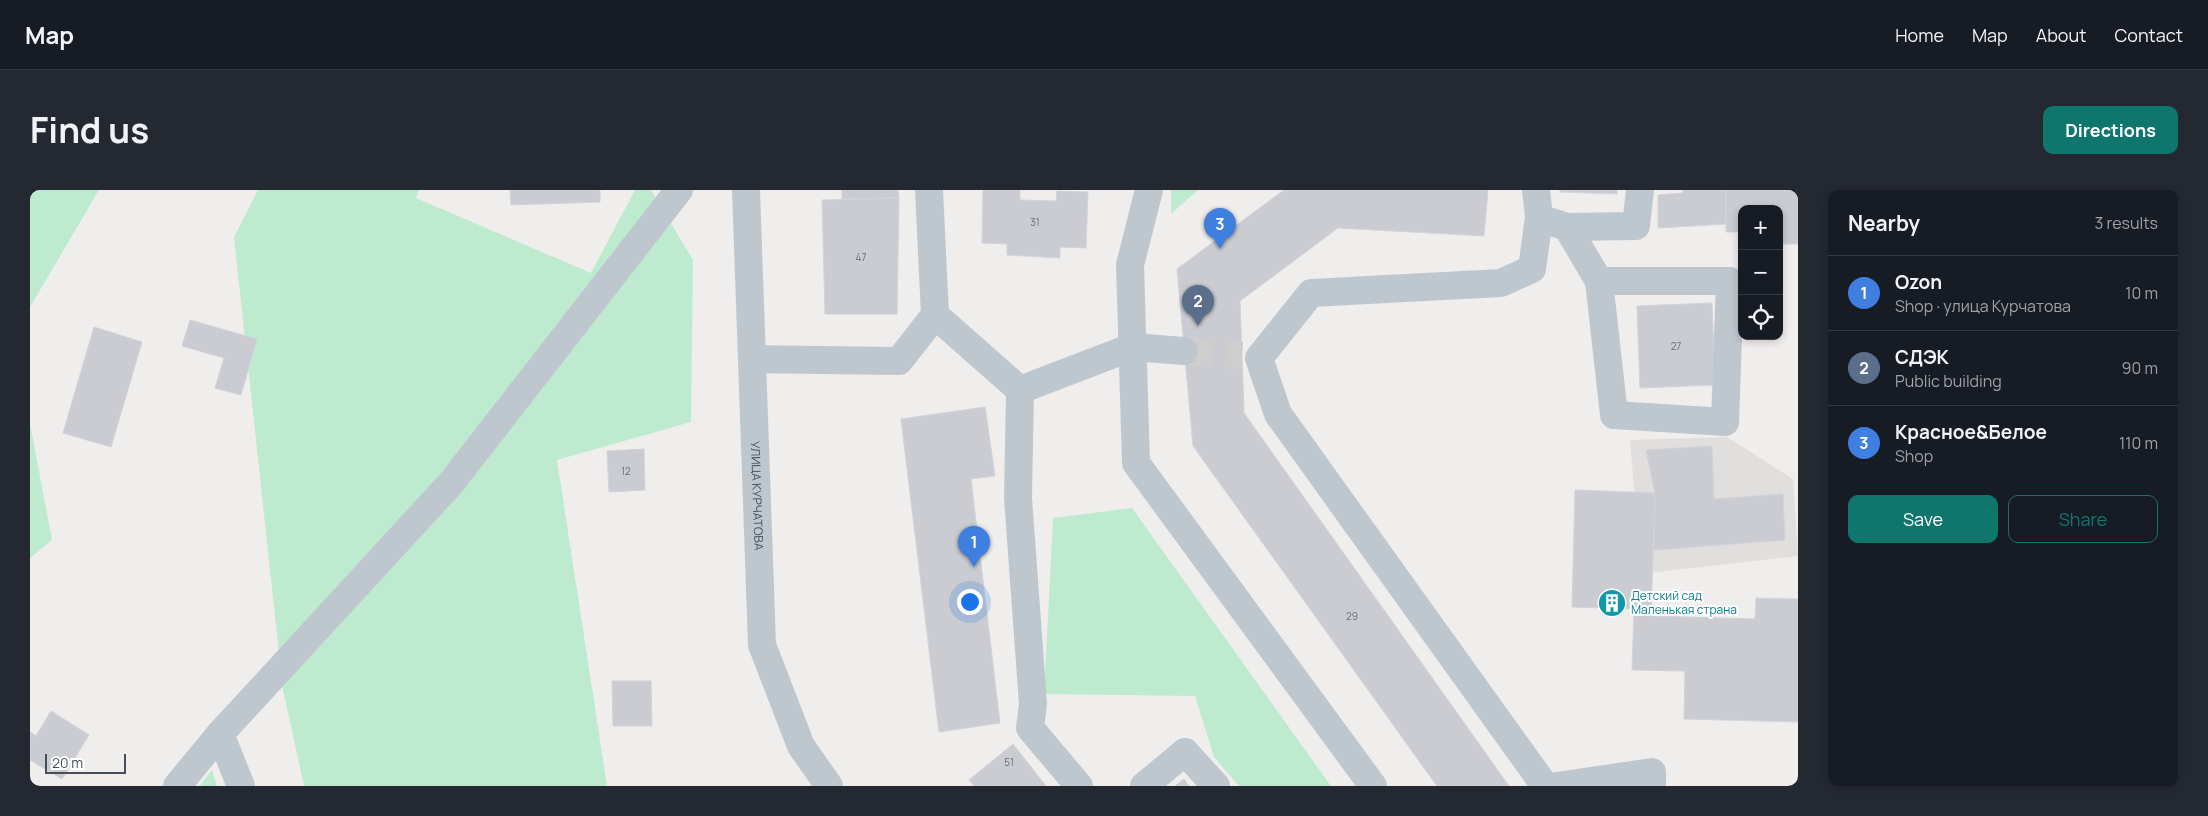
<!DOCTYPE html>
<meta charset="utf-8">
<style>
:root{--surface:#171b24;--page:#242831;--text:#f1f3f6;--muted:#9ea1a6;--line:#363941;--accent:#0f766e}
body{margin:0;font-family:Manrope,sans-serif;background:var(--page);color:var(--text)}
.controls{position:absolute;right:15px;top:15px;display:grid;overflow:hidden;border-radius:10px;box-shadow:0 2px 8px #0003}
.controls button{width:45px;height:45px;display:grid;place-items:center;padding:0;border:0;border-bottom:1px solid var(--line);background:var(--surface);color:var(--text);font:25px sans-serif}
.scale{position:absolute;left:15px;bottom:12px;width:81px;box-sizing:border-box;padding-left:5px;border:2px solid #475059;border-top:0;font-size:14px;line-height:18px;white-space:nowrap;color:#475059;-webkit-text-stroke:4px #fff;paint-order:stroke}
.you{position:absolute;left:939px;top:411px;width:18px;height:18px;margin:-12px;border:4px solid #fff;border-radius:50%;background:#1a73e8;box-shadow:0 0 0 8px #1a73e833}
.badge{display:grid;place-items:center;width:32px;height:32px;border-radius:50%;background:var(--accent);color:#fff;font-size:16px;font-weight:700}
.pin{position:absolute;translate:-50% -41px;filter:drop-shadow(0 1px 2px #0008)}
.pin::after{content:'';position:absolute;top:26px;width:18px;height:15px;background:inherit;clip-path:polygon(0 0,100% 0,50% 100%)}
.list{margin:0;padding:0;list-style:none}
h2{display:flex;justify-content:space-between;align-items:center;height:65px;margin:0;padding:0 20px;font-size:21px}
h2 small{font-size:16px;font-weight:400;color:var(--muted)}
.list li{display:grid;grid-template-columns:32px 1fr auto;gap:15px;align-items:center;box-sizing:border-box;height:75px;padding:0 20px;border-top:1px solid var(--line)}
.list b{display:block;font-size:19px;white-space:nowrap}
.list p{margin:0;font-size:16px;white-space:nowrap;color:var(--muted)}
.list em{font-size:16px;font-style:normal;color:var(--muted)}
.actions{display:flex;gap:10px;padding:15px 20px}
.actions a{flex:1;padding:11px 0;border:1px solid var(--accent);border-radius:10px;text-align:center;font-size:18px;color:var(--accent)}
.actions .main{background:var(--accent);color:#fff}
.icon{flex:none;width:28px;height:28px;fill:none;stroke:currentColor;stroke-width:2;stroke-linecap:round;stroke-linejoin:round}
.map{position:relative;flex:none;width:1768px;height:596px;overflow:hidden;border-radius:10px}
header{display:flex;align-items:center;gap:30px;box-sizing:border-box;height:70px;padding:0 25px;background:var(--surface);border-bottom:1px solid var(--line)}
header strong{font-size:24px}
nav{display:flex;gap:28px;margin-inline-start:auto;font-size:18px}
.intro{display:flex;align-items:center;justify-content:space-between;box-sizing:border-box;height:120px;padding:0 30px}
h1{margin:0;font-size:35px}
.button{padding:12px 22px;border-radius:10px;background:var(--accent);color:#fff;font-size:18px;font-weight:700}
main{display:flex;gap:30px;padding:0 30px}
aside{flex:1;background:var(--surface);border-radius:10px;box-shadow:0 2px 8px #0003}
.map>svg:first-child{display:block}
.education{fill:#e1dede}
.green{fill:#beebd0}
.building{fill:#caccd2;stroke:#d1d3d8}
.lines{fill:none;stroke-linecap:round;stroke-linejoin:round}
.minor-tunnel{stroke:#cececf;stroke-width:28;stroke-dasharray:28 14;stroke-linecap:butt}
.minor{stroke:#bfc7ce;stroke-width:28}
.labels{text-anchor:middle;stroke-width:4;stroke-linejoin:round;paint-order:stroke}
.number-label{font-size:10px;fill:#686f77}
.street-label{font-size:12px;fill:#475059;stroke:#fff}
.culture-label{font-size:12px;fill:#0d838f;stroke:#fff;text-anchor:start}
</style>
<header>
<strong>Map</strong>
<nav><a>Home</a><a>Map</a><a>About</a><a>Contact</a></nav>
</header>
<div class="intro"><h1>Find us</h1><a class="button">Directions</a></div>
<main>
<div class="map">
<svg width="1768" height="596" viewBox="0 0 1768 596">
<rect width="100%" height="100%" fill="#f0eded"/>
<path class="education" d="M1697,247L1763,289L1768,366L1611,384L1600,250Z"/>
<path class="green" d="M0,0H69L0,117Z
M228,0H389L386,8L561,83L605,0H621L663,70L661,232L527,270L577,596H274L253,500L204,47Z
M1141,0H1168L1141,24Z
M0,233L22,350L0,368Z
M1102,318L1301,596H1209L1184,567L1165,506L1014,504L1023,328Z
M182,580L187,596H170Z"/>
<path class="building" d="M480,0H570V12L481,15Z
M812,0H868L869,8L812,9Z
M953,0H990V10L1026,11L1027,1L1058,2L1056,58L1030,57V68L977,65V54L952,53Z
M1254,0H1458L1454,46L1308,38L1210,111L1214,223L1479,596H1407L1163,256L1147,79Z
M1530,0H1587V4L1530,2Z
M1653,0H1696V34L1628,38V5L1653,3Z
M1696,0H1768V54H1749V19H1712V42H1696Z
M869,8L867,124H795L792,10Z
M1682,113L1685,195L1610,198L1607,116Z
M160,130L227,149L211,205L185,198L194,168L152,156Z
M64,137L112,152L81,257L33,243Z
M955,217L965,286L941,289L970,533L909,542L871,229Z
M1682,256L1684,309L1753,304L1755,350L1624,360L1625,303L1616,260Z
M614,259L615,300L579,302L577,261Z
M1545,300L1625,303L1621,426L1725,429L1726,408L1768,409V532L1654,529L1655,481L1602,480L1604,419L1542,417Z
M582,491H621L622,536H583Z
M21,521L59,545L32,589L0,570V542L6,546Z
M983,554L1016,596H944L939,590Z
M1154,589L1159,596H1145Z"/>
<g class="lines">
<path class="minor-tunnel" d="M1154,161L1212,166"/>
<g class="minor">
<path id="s1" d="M716,0L732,455L771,556L799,596"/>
<path d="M899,0L905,125L990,200"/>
<path d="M1119,0L1100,75L1106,273L1343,596"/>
<path d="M1506,0L1509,27L1502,79L1471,93L1281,103L1229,168L1248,224L1515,596"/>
<path d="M1522,32L1537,37L1606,36L1610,0"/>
<path d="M1537,37L1569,91L1584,225L1695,232L1700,91H1569"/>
<path d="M722,169L869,171L905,125"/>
<path d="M190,544L211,596"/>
<path d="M147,596L190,544L421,293L649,0"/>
<path d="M1049,596L1000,538L1003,514L988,308L990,200L1102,157L1154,161"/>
<path d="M1114,596L1155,562L1186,596"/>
<path d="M1527,596L1622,582V596"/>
</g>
</g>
<defs>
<symbol id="building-disc" viewBox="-11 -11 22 22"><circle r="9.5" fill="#0f9aa8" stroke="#fff"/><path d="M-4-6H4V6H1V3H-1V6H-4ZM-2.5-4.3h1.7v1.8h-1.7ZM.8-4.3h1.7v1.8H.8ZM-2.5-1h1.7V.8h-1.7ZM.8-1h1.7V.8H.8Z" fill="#fff"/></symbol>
</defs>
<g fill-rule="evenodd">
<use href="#building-disc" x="1566" y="397" width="32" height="32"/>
</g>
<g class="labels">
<g class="number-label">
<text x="1005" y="36">31</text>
<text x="831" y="71">47</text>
<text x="1646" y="160">27</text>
<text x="596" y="285">12</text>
<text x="1322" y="430">29</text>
<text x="979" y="576">51</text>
</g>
<g class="street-label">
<text dy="4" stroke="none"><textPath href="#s1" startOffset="306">УЛИЦА КУРЧАТОВА</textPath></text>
</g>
<g class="culture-label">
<text x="1601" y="410">Детский сад<tspan x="1601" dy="14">Маленькая страна</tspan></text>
</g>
</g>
</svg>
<div class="controls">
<button>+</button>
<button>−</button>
<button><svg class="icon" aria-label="locate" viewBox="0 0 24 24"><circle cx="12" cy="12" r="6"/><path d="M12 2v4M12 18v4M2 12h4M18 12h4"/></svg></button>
</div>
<div class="scale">20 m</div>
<div class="you"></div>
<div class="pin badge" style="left:944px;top:377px;background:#3f7fe0">1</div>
<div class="pin badge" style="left:1168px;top:136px;background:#5c6f8a">2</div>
<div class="pin badge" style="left:1190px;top:59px;background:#3f7fe0">3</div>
</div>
<aside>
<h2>Nearby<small>3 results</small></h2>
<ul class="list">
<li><span class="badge" style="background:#3f7fe0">1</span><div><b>Ozon</b><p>Shop · улица Курчатова</p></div><em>10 m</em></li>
<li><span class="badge" style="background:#5c6f8a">2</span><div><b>СДЭК</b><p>Public building</p></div><em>90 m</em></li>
<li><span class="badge" style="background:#3f7fe0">3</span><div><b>Красное&amp;Белое</b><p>Shop</p></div><em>110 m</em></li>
</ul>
<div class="actions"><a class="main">Save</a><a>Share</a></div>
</aside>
</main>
